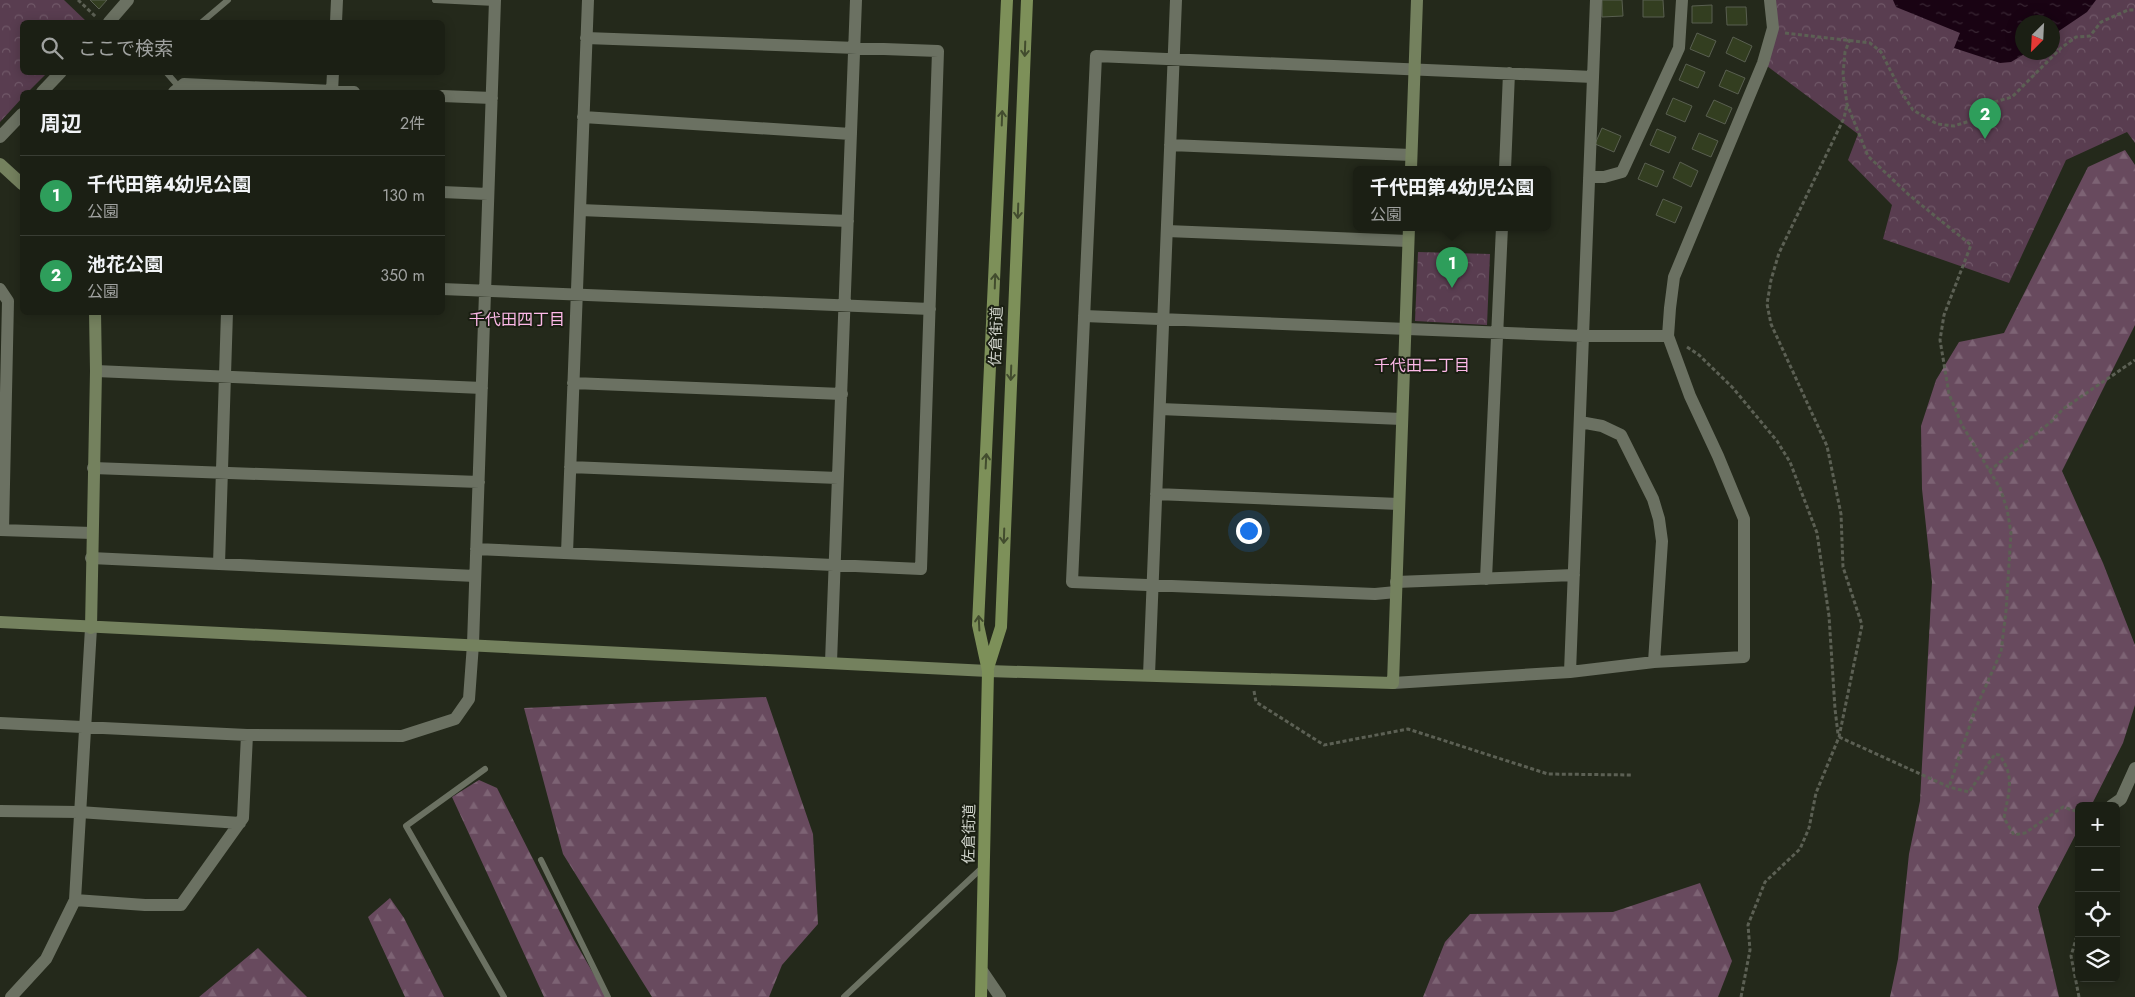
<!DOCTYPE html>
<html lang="ja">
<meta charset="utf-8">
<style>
:root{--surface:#1b1f14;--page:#24271d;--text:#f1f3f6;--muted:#a0a2a0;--line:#393d34;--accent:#ff85de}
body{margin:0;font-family:Jost,"Noto Sans JP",sans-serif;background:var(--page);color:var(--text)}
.controls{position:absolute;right:15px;bottom:15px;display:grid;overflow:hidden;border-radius:8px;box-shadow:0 2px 12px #0003}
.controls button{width:45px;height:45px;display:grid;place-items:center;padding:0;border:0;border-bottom:1px solid var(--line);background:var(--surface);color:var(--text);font:25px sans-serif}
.compass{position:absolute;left:2015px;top:15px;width:45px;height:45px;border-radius:50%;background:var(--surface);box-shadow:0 2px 12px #0003;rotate:204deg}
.you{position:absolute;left:1248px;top:530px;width:18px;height:18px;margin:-12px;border:4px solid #fff;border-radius:50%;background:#1a73e8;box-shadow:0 0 0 8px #1a73e833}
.badge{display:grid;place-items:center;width:32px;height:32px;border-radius:50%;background:var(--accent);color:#fff;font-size:16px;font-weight:700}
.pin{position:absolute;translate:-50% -41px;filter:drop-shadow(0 1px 2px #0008)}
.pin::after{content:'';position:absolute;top:26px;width:18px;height:15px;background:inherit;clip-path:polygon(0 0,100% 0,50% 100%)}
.popup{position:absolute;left:1353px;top:166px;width:198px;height:65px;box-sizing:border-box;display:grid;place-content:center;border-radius:8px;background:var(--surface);filter:drop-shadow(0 1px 4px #0005);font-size:16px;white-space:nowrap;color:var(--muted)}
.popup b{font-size:19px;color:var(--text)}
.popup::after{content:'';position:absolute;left:50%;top:100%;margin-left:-10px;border:10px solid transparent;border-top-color:var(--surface)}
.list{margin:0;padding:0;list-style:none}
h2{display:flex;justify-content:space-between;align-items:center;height:65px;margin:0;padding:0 20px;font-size:21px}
h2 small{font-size:16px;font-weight:400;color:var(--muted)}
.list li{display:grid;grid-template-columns:32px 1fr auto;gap:15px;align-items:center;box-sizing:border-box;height:80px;padding:0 20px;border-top:1px solid var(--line)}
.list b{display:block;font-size:19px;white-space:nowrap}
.list p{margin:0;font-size:16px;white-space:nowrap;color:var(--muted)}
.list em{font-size:16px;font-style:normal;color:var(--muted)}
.icon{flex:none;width:28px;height:28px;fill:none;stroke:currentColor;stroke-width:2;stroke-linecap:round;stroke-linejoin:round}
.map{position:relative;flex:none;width:2135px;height:997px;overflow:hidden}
.search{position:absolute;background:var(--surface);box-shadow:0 2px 12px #0003;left:20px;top:20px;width:425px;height:55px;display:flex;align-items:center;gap:12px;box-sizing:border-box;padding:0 18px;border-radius:8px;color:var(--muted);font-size:19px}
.panel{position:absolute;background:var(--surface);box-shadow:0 2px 12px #0003;left:20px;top:90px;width:425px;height:225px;border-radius:8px}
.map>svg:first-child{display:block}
.forest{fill:url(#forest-firs)}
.park{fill:url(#park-crowns);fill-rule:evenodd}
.water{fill:url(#water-ripples)}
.building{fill:#333e20;stroke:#595f50}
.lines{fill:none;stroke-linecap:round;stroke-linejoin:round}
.path{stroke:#5c6054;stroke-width:3;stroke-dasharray:4 2.5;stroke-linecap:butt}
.lane{stroke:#6b7162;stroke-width:6}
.street{stroke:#6b7162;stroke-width:12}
.secondary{stroke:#74815e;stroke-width:12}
.primary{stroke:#7d9059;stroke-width:12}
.oneway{stroke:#424c2e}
.labels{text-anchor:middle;stroke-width:4;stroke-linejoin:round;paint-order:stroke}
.street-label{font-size:15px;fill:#cfd3ca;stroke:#1a1f12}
.neighbourhood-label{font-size:16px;fill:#fdb8e8;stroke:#1a1f12}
</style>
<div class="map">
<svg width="2135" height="997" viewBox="0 0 2135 997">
<defs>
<pattern id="forest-firs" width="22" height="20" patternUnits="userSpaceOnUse" patternTransform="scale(1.25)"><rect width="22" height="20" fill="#684a5e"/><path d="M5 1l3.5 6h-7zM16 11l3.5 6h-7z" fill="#7d6374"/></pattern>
<pattern id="park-crowns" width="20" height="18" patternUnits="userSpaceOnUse" patternTransform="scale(1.25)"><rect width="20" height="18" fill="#593d50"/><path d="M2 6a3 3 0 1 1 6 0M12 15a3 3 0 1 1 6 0" fill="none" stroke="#705868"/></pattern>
<pattern id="water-ripples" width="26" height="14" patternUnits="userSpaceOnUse" patternTransform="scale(1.25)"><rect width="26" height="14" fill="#190313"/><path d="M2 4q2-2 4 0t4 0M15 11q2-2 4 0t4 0" fill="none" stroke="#392734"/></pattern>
</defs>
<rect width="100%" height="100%" fill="#24291b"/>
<path class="forest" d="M2125,150L2135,165V325L2062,471L2103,563L2135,645V705L2123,743L2091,806H2079V828L2038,907L2059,997H1890L1898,959L1909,854L1920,801L1932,582L1922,489L1921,426L1936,380L1959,342L2004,333L2088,167Z
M766,697L813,834L818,924L782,965L769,997H652L563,854L524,708Z
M479,780L497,788L574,940L607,997H544L452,797Z
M1700,883L1732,961L1718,997H1423L1445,942L1470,914L1613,912Z
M390,898L404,918L444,997H405L368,917Z
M258,948L307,997H199Z"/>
<path class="park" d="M0,0H64L87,22H22V72L47,73L28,92H22V98L0,122Z
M1772,0H2135V143L2127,132L2066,160L2009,283L1883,239L1892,205L1848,160L1858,134L1763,63ZM2022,22H2052V52H2022Z
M1418,252L1490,254L1487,325L1415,321Z"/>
<path class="water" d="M1893,0H2096L2087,12L2053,35L2052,22H2022V52L2026,53L2011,62L2000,63L1954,48L1960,33L1896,7Z"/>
<path class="building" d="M90,0H107L99,9Z
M1602,0H1622L1623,16L1602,17Z
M1643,0H1663L1664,17H1643Z
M1712,5V23H1692V6Z
M1726,7H1746L1747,25H1727Z
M1697,33L1716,41L1709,57L1690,49Z
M1733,37L1752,46L1745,62L1726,53Z
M1686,64L1705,72L1698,88L1679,80Z
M1726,70L1745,78L1738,94L1719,86Z
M1673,98L1692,106L1685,122L1666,114Z
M1714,100L1732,108L1725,124L1706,116Z
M1602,128L1621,136L1614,152L1595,144Z
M1657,129L1676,137L1669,153L1650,145Z
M1699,133L1718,141L1711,157L1692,149Z
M1680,162L1698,171L1691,187L1673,178Z
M1645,163L1664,171L1657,187L1638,179Z
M1663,199L1682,207L1675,223L1656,215Z"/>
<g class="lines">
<path class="path" d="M78,0L96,17
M1785,33L1870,43L1881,52L1902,93L1913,110L1937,124L1954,126L1979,118L1991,103L2012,97L2061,48L2076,37L2090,36L2101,22L2128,10H2135
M1850,39L1845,52L1843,74L1847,104L1868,156L1909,195L1971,245L1944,315L1940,340L1949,394L1962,425L2000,488L2007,509L2011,533L2006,611L2001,652L1975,710L1949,787
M1687,347L1699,355L1733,388L1777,441L1790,462L1817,533L1829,616L1835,709L1838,734
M1989,471L2051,422L2063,409L2135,360
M1254,691L1256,702L1324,745L1408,729L1548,774L1631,775
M1839,737L1949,787L1969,792L1995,754L1999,755C2016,776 2008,794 2004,818L2014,835L2025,833L2063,807L2079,812
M1741,997L1750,950L1748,925L1765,882L1800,849L1809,828L1816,793L1839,737L1862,625L1843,567L1841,514L1827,446L1771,324L1767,304L1771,280L1779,253L1844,118L1847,104
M2079,997L2071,956L2079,929"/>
<path class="lane" d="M435,0L495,3
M202,22L228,0
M166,72L179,87
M485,769L406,826L504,997
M541,860L608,997
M844,997L984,866"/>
<path class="street" d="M109,22L128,0
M336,22L337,0
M42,92L61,72
M174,92L184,84L354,92
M332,92L333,72
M442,96L492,98
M583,117L851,134
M0,137L22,114
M1170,145L1411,155
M1505,169L1509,73
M1589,177H1604L1622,172L1679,48L1682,0
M442,192L488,194
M580,210L848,221
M1167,231L1408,241
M0,289L8,301L3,530
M442,289L930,309
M1084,316L1583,336H1668
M96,371L482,388
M573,383L842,394
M1160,409L1402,419
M1580,422L1602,426L1621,435L1653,499L1659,519L1662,541L1654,662
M570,467L838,478
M93,468L479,482
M1156,494L1399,504
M0,530L92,533
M476,549L921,569L938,51L586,38
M567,553L588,0
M91,558L475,576
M219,564L227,312
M1486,579L1502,227
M1396,582L1574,575
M1396,592L1375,594L1072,582L1096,56L1593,77
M831,662L856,0
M1570,672L1596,0
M1149,675L1176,0
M1393,683L1570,672L1654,662L1744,657V519L1718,456L1690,396L1668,336L1670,308L1674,277L1763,63L1773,28L1770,0
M0,723L247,735L402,736L455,719L469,699L473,644L495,0
M2111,806L2121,799L2135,768
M0,811L79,812L240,823
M75,900L145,905H181L243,818L247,735
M983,972L1000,997
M11,997L46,959L75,900L91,628"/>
<path class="secondary" d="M0,164L22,184
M1411,169L1417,0
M0,622L988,671L1393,683L1409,227
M91,628L96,371L95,312"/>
<path class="primary" d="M988,668L1001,627L1027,0
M981,997L988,671L978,625L1007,0"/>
</g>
<defs><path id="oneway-shaft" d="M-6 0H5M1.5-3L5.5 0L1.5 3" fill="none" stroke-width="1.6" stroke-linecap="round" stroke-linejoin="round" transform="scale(1.25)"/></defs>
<g class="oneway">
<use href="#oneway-shaft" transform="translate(1025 49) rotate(92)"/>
<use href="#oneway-shaft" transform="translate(1002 118) rotate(-88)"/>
<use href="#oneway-shaft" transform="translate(1018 211) rotate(92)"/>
<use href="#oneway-shaft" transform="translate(995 281) rotate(-88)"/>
<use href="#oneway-shaft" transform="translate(1011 373) rotate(92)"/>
<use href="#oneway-shaft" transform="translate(986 461) rotate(-87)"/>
<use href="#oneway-shaft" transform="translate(1004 536) rotate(92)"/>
<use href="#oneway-shaft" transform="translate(979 623) rotate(-93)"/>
</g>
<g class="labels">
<g class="street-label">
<text transform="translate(996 336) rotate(-88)" y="5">佐倉街道</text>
<text transform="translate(969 834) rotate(-89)" y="5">佐倉街道</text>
</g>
<g class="neighbourhood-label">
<text x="517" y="325">千代田四丁目</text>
<text x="1422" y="371">千代田二丁目</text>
</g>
</g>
</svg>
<div class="controls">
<button>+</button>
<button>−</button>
<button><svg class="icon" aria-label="locate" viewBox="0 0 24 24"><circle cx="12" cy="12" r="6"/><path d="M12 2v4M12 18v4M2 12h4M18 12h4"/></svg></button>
<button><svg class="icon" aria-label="layers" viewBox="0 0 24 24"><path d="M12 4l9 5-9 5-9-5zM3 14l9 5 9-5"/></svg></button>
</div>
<svg class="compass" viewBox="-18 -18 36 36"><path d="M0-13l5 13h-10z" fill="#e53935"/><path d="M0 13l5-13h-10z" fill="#a0a2a0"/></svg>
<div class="you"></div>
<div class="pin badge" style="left:1452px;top:288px;background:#2e9e5b">1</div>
<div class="popup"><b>千代田第４幼児公園</b>公園</div>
<div class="pin badge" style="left:1985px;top:139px;background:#2e9e5b">2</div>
<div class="search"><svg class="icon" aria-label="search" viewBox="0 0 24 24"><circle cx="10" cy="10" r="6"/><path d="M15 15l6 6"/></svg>ここで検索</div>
<section class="panel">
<h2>周辺<small>2件</small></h2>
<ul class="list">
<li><span class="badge" style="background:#2e9e5b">1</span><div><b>千代田第４幼児公園</b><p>公園</p></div><em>130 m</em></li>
<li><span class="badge" style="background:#2e9e5b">2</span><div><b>池花公園</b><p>公園</p></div><em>350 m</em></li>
</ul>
</section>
</div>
